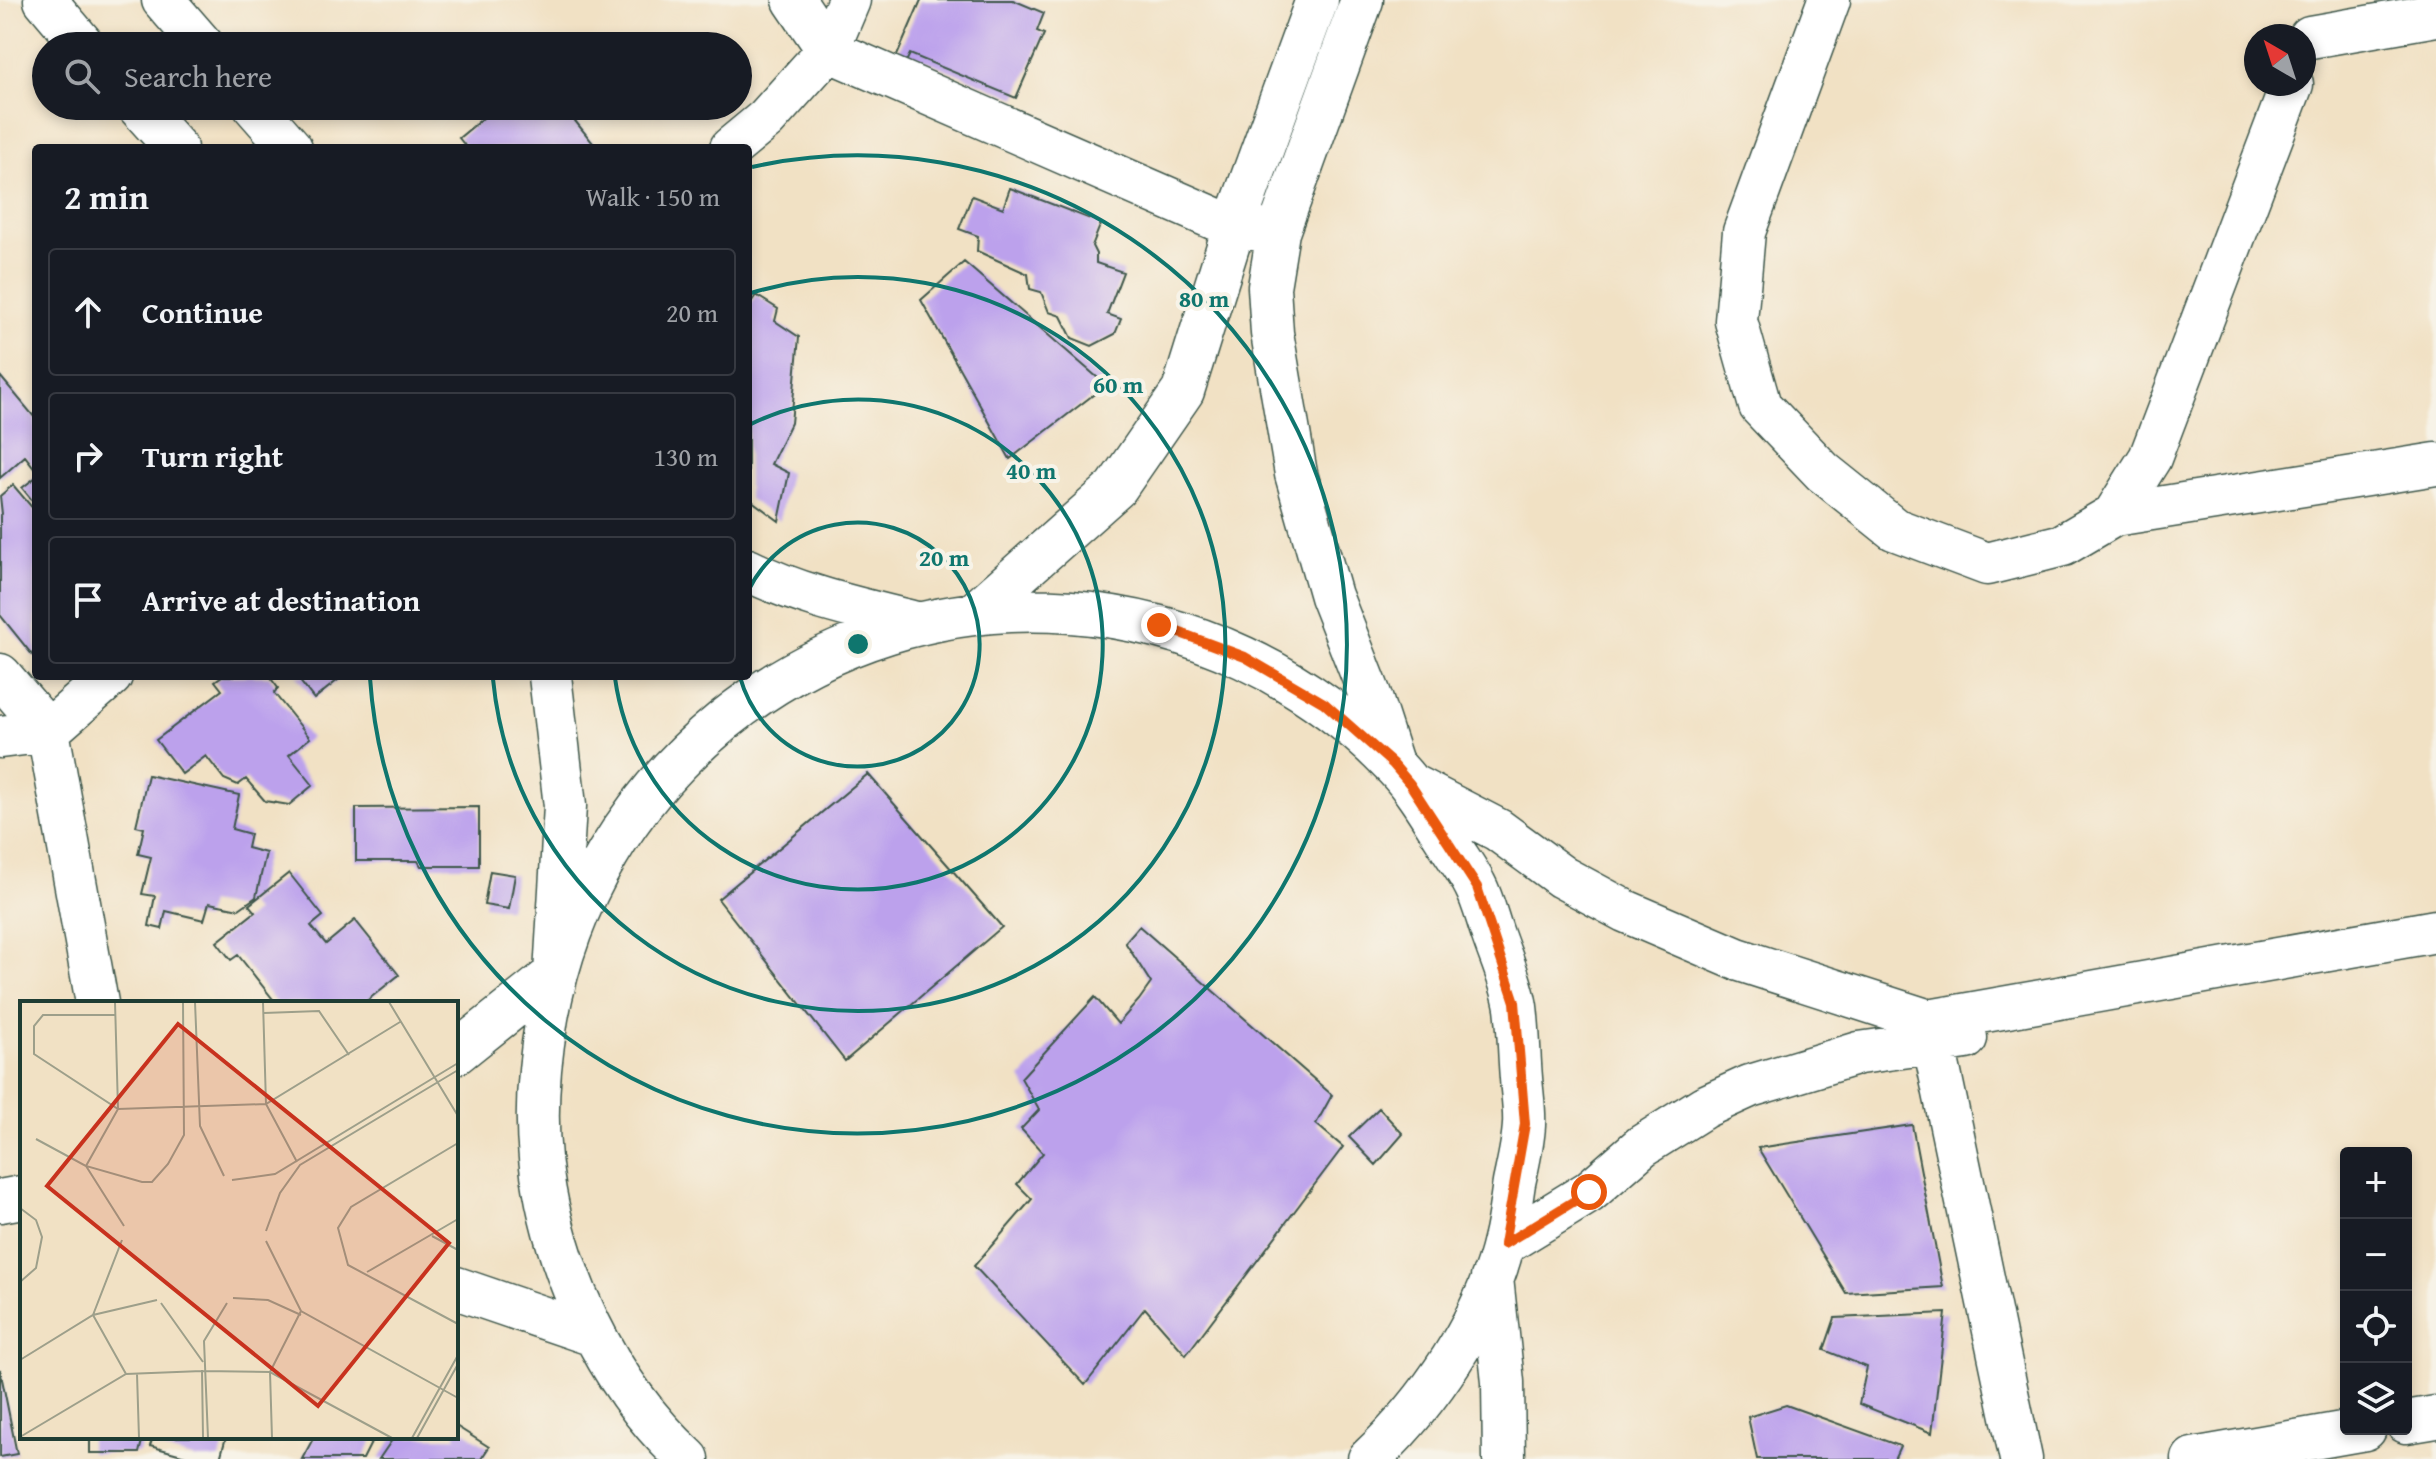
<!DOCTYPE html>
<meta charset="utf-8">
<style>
:root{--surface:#171b24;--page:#242831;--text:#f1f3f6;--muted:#9ea1a6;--line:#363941}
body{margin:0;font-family:"Gentium Book Plus",serif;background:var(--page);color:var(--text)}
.controls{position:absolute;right:24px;bottom:24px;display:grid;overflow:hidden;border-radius:8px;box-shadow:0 4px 12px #0003}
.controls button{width:72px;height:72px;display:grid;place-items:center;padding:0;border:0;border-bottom:2px solid var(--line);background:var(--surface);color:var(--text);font:40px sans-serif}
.compass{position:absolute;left:2244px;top:24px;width:72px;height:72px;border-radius:50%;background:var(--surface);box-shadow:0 4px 12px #0003;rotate:321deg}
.stop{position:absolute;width:24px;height:24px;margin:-18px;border:6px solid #ea580c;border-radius:50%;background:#fff}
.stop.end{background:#ea580c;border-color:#fff;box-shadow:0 2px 8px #0008}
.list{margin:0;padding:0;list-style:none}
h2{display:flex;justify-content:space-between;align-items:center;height:104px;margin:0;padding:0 32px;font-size:34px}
h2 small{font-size:26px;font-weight:400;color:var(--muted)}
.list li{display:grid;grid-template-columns:52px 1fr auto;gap:24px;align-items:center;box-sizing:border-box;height:128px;margin:0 16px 16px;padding:0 16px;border:2px solid var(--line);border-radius:8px}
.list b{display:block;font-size:30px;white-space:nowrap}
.list em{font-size:26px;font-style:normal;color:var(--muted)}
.icon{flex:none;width:44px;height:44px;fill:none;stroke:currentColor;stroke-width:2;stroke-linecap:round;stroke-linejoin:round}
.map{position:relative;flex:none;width:2436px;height:1459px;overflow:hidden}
.search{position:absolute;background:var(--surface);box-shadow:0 4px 12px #0003;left:32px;top:32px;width:720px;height:88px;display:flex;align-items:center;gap:20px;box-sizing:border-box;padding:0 28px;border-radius:44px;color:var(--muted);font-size:30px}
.panel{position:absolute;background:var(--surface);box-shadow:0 4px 12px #0003;left:32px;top:144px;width:720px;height:536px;border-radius:8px}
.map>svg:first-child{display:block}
.building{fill:#bca1ec}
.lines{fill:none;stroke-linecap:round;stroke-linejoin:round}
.minor-casing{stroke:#3e564a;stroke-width:45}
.minor{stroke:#fff;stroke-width:42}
.route{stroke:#ea580c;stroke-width:10}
.ring{fill:none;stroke:#0f766e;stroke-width:4}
.inset-road{fill:none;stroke:#9d9f8a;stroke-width:2}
.view{fill:#c8321e;fill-opacity:0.15;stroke:#c8321e;stroke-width:4}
.inset-edge{fill:none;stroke:#1f3d34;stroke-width:4}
.centre{fill:#0f766e;stroke:#f7f3e8;stroke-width:4}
.ring-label{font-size:24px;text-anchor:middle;font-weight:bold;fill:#0f766e;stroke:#f7f3e8;stroke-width:8;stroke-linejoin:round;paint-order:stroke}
</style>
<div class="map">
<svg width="2436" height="1459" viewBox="0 0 2436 1459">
<rect width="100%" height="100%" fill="#f7f3e8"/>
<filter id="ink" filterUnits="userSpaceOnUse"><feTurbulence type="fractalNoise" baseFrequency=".0125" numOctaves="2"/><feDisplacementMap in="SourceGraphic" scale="16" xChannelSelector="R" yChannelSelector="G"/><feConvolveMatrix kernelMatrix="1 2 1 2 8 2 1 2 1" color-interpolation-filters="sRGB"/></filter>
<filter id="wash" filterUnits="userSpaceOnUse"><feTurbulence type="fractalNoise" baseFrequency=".006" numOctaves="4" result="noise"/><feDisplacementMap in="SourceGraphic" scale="32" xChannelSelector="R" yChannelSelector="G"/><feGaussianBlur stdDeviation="1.8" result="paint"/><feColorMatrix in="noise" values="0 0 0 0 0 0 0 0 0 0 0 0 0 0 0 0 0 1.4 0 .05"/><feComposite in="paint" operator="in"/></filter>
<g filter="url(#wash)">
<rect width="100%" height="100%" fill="#f1e1c4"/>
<g id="blocks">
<path class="building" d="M921,0H1013L1044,13L1037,31L1044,34L1016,98L910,54L906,62L896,58Z
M487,106H563L597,148H467L459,138L483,118L479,113Z
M1010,188L1101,223L1092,246L1096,254V263L1123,272L1107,314L1121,319L1115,334L1092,346L1072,338L1061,316L1049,312L1041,292L1030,289L1028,274L977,251L978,236L959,229L972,196L1003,208Z
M964,262L1106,385L1010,459L921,300Z
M756,295L778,309L775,321L799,337L791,423L771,464L789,473L779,521L748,498V307Z
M0,376L36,419V470L25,456L0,478Z
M36,477V505L22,488Z
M13,485L36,512V654L33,656L0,615V516L2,514L0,496Z
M222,676H269L278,688L274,693L310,738L289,755L313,785L289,805L265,801L246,779L238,785L224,779L206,756L182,774L156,740L222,690L215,681Z
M296,676H343L314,699Z
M868,774L1002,927L845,1061L718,899Z
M148,775L239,795L232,829L250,834L247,848L266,853L256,897L239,909L209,903L204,920L166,911L162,929L149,926L155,896L142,894L151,857L138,854L144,828L136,826Z
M479,807V866H421L418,861H356V808Z
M490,871L515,875L509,909L484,905Z
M289,873L323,916L311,926L326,944L355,920L399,975L364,1003H276L238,955L231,960L217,942L255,912L249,905Z
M1139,926L1332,1095L1316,1124L1343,1147L1186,1355L1145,1308L1085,1385L974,1266L1032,1199L1017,1184L1043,1153L1021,1129L1039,1110L1021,1078L1095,997L1118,1024L1139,1000L1151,983L1125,942Z
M1379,1108L1403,1134L1376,1165L1349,1137Z
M1912,1125L1943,1287L1846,1293L1758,1148Z
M1946,1313L1932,1433L1859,1404L1867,1367L1824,1350L1835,1318Z
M0,1369L17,1454L0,1457Z
M1786,1405L1900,1446L1894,1459H1757L1748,1417Z
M456,1426L489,1447L481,1459H379L394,1437H456Z
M90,1437H143L139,1453H90Z
M153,1437H226L220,1459H196L150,1446Z
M314,1437H374L363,1459H302Z"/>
</g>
</g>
<g filter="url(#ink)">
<use href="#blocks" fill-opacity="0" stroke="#3e564a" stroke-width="2"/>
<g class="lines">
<defs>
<path id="minor" d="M45,0L84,46
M163,0L203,46
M794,0L828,50L1234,227L1261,230
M1362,0L1278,232L1269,287L1272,333L1296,474L1331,596L1370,695L1392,763
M1829,0L1744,232L1736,321L1760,406L1823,472L1894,529L1987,564L2063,545L2114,515L2436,464
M2310,37L2436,15
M138,106L176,148
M254,106L291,148
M731,148L766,119L828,50L849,0
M2114,515L2150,458L2292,84
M748,570C800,596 860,609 916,623
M976,612L1116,488L1183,391L1234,227L1317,0
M0,675L48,731L97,1003
M0,737L48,731L111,676
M1411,785L1498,830L1562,877L1625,911L1737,959L1929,1021L2436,931
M1929,1021L2021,1459
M456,1053L555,974L565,806L550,676
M0,1201L22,1197
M1504,1244L1589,1192L1642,1146L1704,1107L1750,1086L1859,1053L1966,1038
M1492,1278L1503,1382L1504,1459
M456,1288L594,1335
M2406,1422L2436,1417
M688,1459C607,1385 552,1267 540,1158C535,1112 539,1064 547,1018C568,899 630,797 723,721C927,556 1216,579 1396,768C1417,790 1433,819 1450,845C1458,858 1468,871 1475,885C1482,898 1486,914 1491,929C1499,954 1512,981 1516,1007C1519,1031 1519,1055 1521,1078C1522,1093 1525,1110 1524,1125C1523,1144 1518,1164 1514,1183C1511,1202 1509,1222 1504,1241C1486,1320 1428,1404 1369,1459
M2193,1459L2365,1429"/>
</defs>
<use href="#minor" class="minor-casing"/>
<use href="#minor" class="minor"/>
</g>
</g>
<g class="lines" filter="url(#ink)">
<path class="route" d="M1159,625L1245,657L1324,703L1393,764L1410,784L1477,887L1515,1002L1525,1124L1504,1244L1589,1192"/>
</g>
<g class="ring">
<path d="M748 591A122 122 0 1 1 740 677"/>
<path d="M749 425A245 245 0 1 1 615 678"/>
<path d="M751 293A367 367 0 1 1 493 679"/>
<path d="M752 167A489 489 0 1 1 370 678"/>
</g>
<g transform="translate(20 1001)">
<rect width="438" height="438" fill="#f1e1c4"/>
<path class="inset-road" d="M95,1L98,108L66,165L122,181H132L148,163L164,134L163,1M175,1L180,125L204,175M243,1L246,103L277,161M369,1L438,115M244,12L299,10L329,54M95,14H23L14,25V53L98,108L246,103L380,21M16,138L66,165L104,225M438,142L331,206L318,227L328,264L438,323M212,179L255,173L438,62M0,207L16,219L22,236L16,267L0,281M246,230L260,192L280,164L438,69M412,235L438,249M246,240L281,310L438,397M347,271L438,218M213,297L248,299L281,314M141,302L183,361M73,314L102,239M73,314L106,373M0,359L73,314L137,299M182,369L183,437M117,373L119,437M0,436L106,373L182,370L250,371L372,437M188,437L184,340L207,302M252,437L250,371L281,310M392,437L438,354M397,437L438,363"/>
<path class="view" d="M158,23L429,242L298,405L27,185Z"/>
<rect width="438" height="438" class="inset-edge"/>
</g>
<circle cx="858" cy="644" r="12" class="centre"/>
<g class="ring-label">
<text x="1204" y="307">80 m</text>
<text x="1118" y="393">60 m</text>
<text x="1031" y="479">40 m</text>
<text x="944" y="566">20 m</text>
</g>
</svg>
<div class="controls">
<button>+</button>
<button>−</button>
<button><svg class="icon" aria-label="locate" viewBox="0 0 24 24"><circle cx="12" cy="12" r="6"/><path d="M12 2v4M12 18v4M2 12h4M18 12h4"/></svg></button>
<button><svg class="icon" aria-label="layers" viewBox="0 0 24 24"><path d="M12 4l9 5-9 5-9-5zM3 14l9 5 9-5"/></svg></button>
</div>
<svg class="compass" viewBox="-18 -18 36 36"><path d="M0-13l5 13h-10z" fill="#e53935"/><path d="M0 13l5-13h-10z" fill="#9ea1a6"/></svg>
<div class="stop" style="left:1589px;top:1192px"></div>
<div class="stop end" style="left:1159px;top:625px"></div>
<div class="search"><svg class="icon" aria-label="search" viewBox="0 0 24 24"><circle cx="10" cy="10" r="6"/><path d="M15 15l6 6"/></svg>Search here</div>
<section class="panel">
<h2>2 min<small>Walk · 150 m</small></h2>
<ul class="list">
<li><svg class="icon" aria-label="ahead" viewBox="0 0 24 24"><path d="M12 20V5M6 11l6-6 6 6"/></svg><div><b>Continue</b></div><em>20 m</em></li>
<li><svg class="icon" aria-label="right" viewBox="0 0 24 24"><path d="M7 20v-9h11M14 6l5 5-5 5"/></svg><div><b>Turn right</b></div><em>130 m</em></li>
<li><svg class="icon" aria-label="arrive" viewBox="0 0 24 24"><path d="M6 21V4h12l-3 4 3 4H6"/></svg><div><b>Arrive at destination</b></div></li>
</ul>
</section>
</div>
